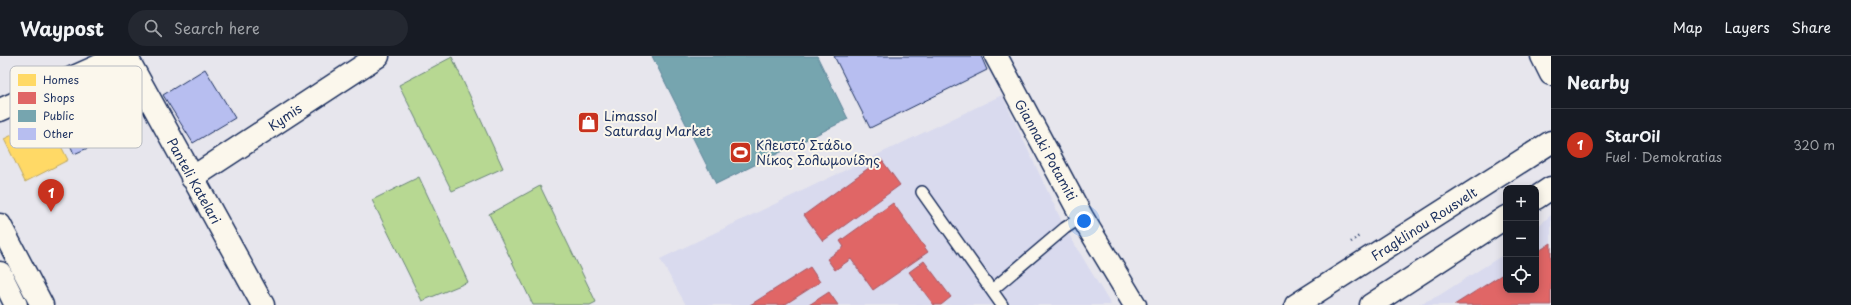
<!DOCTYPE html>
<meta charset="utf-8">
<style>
:root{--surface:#171b24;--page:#242831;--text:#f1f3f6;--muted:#9ea1a6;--line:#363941;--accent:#c8321e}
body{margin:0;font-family:"Playpen Sans",sans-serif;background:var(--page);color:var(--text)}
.controls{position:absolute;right:12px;bottom:12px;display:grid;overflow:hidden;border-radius:8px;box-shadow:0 2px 10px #0003}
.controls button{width:36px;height:36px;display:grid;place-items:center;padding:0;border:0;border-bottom:1px solid var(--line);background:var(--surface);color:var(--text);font:20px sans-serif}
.you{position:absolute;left:1084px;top:165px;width:14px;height:14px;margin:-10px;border:3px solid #fff;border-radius:50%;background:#1a73e8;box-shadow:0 0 0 6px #1a73e833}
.badge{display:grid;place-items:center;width:26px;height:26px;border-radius:50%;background:var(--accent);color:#fff;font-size:13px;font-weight:700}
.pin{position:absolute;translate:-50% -33px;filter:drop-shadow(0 1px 2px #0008)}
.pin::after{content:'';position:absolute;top:21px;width:14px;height:12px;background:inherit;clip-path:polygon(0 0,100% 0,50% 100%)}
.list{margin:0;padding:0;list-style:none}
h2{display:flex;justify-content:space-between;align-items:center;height:52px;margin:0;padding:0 16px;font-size:17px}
h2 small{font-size:13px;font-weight:400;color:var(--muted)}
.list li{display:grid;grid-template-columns:26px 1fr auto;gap:12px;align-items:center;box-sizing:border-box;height:72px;padding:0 16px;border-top:1px solid var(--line)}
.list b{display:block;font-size:15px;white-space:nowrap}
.list p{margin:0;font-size:13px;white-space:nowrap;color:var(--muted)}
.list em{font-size:13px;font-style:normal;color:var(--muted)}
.icon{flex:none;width:22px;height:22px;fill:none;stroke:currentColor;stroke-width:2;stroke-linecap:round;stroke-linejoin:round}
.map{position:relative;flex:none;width:1551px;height:249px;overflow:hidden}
header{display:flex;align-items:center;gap:24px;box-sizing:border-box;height:56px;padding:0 20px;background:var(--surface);border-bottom:1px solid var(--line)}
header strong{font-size:19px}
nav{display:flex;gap:22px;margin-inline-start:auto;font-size:14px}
.search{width:280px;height:36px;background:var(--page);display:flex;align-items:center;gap:10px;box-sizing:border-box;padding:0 14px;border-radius:22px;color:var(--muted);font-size:15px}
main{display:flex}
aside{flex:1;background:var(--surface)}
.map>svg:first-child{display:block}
.built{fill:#d9daee}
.green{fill:#b7d892;stroke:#698478}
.homes{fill:#ffd966;stroke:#bba664}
.shops{fill:#e06666;stroke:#a55664}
.public{fill:#76a5af;stroke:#5b8297}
.building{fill:#b7bef0;stroke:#1b2f5e}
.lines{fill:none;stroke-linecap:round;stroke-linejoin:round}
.lane-casing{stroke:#1b2f5e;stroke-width:14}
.street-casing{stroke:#1b2f5e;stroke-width:25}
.secondary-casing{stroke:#1b2f5e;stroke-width:25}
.path{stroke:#1b2f5e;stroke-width:2.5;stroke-dasharray:1 3;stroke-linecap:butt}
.lane{stroke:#fbf7ec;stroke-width:11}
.street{stroke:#fbf7ec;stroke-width:22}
.secondary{stroke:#fbf7ec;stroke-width:22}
.labels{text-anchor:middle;stroke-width:4;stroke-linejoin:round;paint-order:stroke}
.poi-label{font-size:13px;fill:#1b2f5e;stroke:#fbf7ec;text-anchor:start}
.street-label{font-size:13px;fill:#1b2f5e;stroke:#fbf7ec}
.key{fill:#fbf7ec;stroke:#b8bbc1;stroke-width:1}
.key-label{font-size:11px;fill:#1b2f5e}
</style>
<header>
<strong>Waypost</strong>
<div class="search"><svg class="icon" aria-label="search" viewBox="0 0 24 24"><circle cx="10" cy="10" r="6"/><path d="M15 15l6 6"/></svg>Search here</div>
<nav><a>Map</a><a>Layers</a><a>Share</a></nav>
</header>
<main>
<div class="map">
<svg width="1551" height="249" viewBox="0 0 1551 249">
<rect width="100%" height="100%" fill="#e7e6ed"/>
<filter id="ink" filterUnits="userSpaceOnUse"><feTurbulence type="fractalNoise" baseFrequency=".025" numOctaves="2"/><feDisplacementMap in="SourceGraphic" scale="8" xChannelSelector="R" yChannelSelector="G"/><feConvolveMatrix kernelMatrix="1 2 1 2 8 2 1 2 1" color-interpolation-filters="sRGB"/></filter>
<g filter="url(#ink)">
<path class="built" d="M1002,39L1065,172L1111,249H686L660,203Z
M1551,159V249H1417L1438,240L1506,197V234H1536V172Z"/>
<path class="green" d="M452,1L503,112L452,135L399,29Z
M419,121L468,226L422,245L372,144Z
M540,130L596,246L590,249H533L489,158Z"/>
<path class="homes" d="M47,62L68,104L25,126L4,83Z"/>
<path class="shops" d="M881,103L900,129L823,185L804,159Z
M893,147L928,196L873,234L851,203L835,214L827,203L844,191L840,185Z
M1551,187V249H1454L1506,216V234H1536V197Z
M924,205L951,241L941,249H934L909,216Z
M810,211L820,226L784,249H750Z
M829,236L838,249H809Z"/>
<path class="public" d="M652,0H817L848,63L716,128Z"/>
<path class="building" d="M834,0H981L987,14L870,72Z
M205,13L235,62L193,87L163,39Z
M107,30L127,75L74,98L55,53Z"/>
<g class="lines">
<defs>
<path id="lane" d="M922,136L1002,249
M992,234L1065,172L1082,161"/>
<path id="street" d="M126,0L263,249
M996,0L1082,161L1135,249
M1542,0L1551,18
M0,54L121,0
M192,122L378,0"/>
<path id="secondary" d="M1536,142L1551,132
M0,169L42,249
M0,217L16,249
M1296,249L1551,86
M1371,249L1506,161"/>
</defs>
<use href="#lane" class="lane-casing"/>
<use href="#street" class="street-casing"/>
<use href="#secondary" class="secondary-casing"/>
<path class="path" d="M1351,186L1359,180"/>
<use href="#lane" class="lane"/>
<use href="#street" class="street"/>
<use href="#secondary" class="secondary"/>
</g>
</g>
<defs>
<symbol id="shop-square" viewBox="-11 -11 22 22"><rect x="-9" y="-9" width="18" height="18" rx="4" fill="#c8321e" stroke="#fbf7ec"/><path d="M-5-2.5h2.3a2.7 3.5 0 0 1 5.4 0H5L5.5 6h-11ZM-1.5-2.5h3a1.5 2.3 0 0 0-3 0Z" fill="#fff"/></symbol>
<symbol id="stadium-square" viewBox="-11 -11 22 22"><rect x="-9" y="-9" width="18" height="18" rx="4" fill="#c8321e" stroke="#fbf7ec"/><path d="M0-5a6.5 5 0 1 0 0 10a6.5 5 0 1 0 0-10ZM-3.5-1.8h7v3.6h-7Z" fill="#fff"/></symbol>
</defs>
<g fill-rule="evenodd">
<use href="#shop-square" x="576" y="54" width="25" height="25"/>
<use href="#stadium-square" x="728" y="84" width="25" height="25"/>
</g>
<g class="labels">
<g class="poi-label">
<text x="604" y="65">Limassol<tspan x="604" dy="15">Saturday Market</tspan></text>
<text x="756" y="94">Κλειστό Στάδιο<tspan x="756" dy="15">Νίκος Σολωμονίδης</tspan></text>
</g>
<g class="street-label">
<text transform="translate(285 61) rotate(-34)" y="5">Kymis</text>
<text transform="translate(1046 94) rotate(61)" y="5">Giannaki Potamiti</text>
<text transform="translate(194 125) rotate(61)" y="5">Panteli Katelari</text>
<text transform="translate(1424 168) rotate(-33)" y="5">Fragklinou Rousvelt</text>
</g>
</g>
<rect x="10" y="10" width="132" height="82" rx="6" class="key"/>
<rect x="18" y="18" width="18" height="12" fill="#ffd966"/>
<rect x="18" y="36" width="18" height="12" fill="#e06666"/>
<rect x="18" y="54" width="18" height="12" fill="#76a5af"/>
<rect x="18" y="72" width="18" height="12" fill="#b7bef0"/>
<g class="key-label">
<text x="43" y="28">Homes</text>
<text x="43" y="46">Shops</text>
<text x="43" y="64">Public</text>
<text x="43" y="82">Other</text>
</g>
</svg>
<div class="controls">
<button>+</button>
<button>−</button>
<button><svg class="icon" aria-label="locate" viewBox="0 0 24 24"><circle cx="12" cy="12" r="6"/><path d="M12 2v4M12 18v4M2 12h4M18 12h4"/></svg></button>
</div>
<div class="you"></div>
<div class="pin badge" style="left:51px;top:156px">1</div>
</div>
<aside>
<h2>Nearby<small></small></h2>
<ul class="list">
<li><span class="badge">1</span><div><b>StarOil</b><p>Fuel · Demokratias</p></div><em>320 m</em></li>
</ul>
</aside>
</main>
